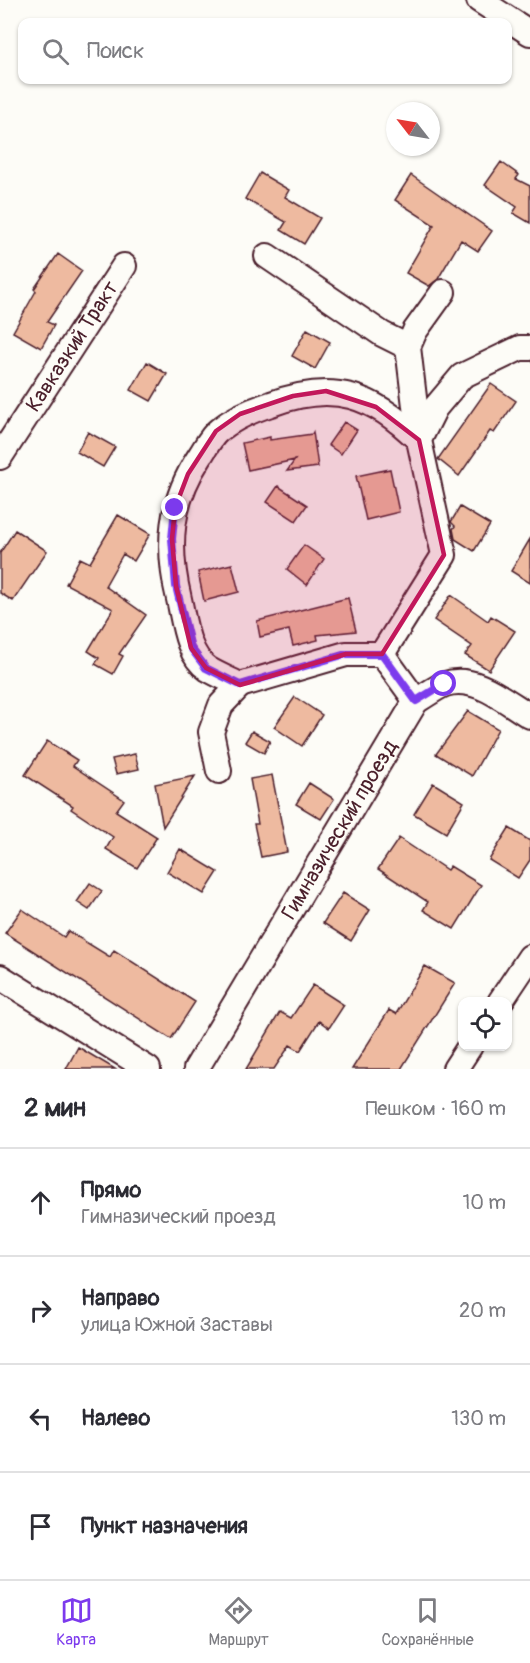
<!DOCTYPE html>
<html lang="ru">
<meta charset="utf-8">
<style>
:root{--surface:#fff;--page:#f7f7f7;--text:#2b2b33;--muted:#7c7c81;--line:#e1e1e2;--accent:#7c3aed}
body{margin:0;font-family:Pangolin,sans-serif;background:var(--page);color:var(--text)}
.controls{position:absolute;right:18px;bottom:18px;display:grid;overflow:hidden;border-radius:12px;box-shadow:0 2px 4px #0004}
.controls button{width:54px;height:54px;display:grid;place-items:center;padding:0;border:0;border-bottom:2px solid var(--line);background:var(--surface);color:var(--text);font:30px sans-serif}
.compass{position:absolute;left:386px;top:102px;width:54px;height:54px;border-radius:50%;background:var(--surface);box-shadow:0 2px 4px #0004;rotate:301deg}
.stop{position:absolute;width:18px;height:18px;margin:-14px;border:4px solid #7c3aed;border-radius:50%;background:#fff}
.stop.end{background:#7c3aed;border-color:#fff;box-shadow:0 2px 6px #0008}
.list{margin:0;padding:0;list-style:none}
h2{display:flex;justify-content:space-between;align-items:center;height:78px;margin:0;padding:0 24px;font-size:26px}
h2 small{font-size:20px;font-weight:400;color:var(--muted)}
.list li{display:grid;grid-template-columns:39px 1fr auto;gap:18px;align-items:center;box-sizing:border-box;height:108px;padding:0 24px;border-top:2px solid var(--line)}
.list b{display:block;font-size:22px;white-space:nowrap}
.list p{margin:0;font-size:20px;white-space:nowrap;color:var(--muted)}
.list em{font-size:20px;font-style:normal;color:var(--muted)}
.icon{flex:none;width:33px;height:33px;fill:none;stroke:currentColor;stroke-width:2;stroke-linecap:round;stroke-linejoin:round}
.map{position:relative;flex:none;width:530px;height:1069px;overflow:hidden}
.search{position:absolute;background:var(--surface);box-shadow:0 2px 4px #0004;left:18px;right:18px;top:18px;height:66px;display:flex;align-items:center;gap:15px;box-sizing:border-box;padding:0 21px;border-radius:12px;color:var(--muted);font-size:22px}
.sheet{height:510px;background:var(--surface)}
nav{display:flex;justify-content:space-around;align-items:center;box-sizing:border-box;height:84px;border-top:2px solid var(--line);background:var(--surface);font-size:16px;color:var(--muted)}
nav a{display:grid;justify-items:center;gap:3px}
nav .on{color:var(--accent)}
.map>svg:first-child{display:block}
.building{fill:#eebaa0;stroke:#4a1f2b;stroke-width:1.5}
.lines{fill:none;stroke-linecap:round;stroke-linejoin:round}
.minor-casing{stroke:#4a1f2b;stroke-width:28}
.minor{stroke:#fdfcf7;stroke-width:24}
.route{stroke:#7c3aed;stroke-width:8}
.marked{fill:#c2185b;fill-opacity:0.2;stroke:#c2185b;stroke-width:4.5;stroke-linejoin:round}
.labels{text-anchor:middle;stroke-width:4.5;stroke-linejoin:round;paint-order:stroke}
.street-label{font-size:21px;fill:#4a1f2b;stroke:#fdfcf7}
</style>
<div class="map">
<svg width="530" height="1069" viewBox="0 0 530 1069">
<rect width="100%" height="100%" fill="#fdfcf7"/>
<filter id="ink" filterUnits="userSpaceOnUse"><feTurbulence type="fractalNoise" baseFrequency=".0167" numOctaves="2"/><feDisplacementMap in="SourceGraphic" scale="12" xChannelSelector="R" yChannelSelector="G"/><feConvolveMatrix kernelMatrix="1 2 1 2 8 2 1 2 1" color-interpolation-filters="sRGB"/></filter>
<g filter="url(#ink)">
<path class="building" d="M501,162L519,175L516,179L530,186V223L513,213L517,207L485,185Z
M260,173L289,190L285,197L320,218L304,244L281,230L286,222L245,199Z
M411,175L492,231L478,251L461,240L438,279L429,286L406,273L434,225L395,200Z
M58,254L82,271L47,322L54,325L41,348L13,332L36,291L34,289Z
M307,329L330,342L315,369L292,356Z
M147,362L167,374L151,401L131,390Z
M491,384L516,401L494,433L490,431L459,476L438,459Z
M344,422L357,430L341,454L328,445Z
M88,432L115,447L103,467L77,452Z
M313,432L318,467L287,471L295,460L248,470L242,443L270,437V440L312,434Z
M390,469L399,512L366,520L356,476Z
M278,486L307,505L296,521L267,502Z
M460,507L490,525L474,551L455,539L453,529L455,526L451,522Z
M118,515L150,534L134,561L123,554L105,586L146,615L119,654L123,656L113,674L95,664L99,658L88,651L113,609L66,584L80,558L90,563Z
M15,530L47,551L13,601L0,593V553Z
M530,539V583L511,571Z
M304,545L324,559L307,585L287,569Z
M232,564L239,592L204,601L198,572Z
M451,595L488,621L491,616L515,631L489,670L465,655L472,646L434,620Z
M348,598L356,631L317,635L318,640L293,646L289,630L260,637L257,621Z
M295,697L322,715L302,746L274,727Z
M468,711L498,729L472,776L436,754Z
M252,731L270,741L264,753L245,742Z
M47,741L77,760L73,766L124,800L116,811L157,837L137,868L106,849L113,837L71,809L73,806L25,775Z
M135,754L139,769L116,774L112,759Z
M272,775L287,852L261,857L254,824H258L250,779Z
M195,776L163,827L155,784Z
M309,783L334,799L321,819L296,804Z
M433,783L464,802L446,833L414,814Z
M509,828L530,841V860L518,878L489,860Z
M399,838L447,870L450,866L481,885L454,929L423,910L428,902L378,869Z
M180,849L218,872L204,894L167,872Z
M90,883L102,891L89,910L77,902Z
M343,893L370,910L351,941L323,923Z
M22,909L64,937L68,931L110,957L114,950L195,1002L171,1039L5,933Z
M425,966L455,983L401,1069H352L389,1010L396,1014Z
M313,985L344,1005L329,1028L319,1021L300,1051L290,1045L274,1069H246L280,1012L291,1018Z
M78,1047L115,1069H66Z"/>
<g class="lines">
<defs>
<g id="minor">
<path d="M479,0L530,33"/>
<path d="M267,256L382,334L408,347"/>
<path d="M419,440L408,347L415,331L443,292"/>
<path id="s1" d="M0,457L124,266"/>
<path d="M382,654H346L240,685C230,680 218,675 208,669C187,655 184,621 179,599C166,545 170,502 200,456C206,447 211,436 219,430C235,417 252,410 271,404C334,381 372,394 419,440"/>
<path d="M416,701L382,654L444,555L419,440L435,408L462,376L520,348H530"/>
<path d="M219,771L211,732L221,705L240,685"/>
<path d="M0,977L148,1069"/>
<path d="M500,1002L530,957"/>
<path id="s2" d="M196,1069L416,701C425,696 435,688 445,684C475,674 505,701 530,716"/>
<path d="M455,1069L470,1046"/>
</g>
</defs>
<use href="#minor" class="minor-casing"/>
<use href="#minor" class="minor"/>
</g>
</g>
<g class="lines" filter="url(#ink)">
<path class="route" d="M175,508L172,539L176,586L191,648L206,668L240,685L346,654H382L416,701L444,684"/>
</g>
<path class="marked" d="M326,391L376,407L419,440L444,555L382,654H346L240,685L206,668L191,648L176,586L172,539L175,508L188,474L216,431L240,414L293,396Z"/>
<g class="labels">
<g class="street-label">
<text dy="7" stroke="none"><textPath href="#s1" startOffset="132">Кавказкий Тракт</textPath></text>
<text dy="7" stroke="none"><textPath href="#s2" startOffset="279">Гимназический проезд</textPath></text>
</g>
</g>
</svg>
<div class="controls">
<button><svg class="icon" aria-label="locate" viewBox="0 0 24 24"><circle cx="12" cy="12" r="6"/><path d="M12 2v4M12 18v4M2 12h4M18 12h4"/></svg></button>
</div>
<svg class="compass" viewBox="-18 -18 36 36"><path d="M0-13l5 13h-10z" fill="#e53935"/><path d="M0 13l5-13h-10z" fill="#7c7c81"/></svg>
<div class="stop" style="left:444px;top:684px"></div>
<div class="stop end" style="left:175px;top:508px"></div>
<div class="search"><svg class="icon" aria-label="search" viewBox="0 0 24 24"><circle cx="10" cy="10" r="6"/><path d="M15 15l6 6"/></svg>Поиск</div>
</div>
<section class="sheet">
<h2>2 мин<small>Пешком · 160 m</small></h2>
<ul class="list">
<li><svg class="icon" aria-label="ahead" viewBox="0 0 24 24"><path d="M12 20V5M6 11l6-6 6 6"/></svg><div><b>Прямо</b><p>Гимназический проезд</p></div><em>10 m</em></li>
<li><svg class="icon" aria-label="right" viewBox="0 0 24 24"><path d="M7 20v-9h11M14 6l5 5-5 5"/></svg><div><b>Направо</b><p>улица Южной Заставы</p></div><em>20 m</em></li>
<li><svg class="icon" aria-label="left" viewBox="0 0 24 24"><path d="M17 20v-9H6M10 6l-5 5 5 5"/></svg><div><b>Налево</b></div><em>130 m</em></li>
<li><svg class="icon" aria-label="arrive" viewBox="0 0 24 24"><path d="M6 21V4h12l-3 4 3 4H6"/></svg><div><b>Пункт назначения</b></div></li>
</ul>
</section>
<nav>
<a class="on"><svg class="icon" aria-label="map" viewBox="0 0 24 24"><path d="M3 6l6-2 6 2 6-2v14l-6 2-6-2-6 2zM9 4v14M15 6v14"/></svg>Карта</a>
<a><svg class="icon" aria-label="directions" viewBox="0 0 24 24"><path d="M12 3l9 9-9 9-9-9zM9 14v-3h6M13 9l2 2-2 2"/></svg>Маршрут</a>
<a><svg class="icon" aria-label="saved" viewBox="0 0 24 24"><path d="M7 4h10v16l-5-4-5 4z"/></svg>Сохранённые</a>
</nav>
